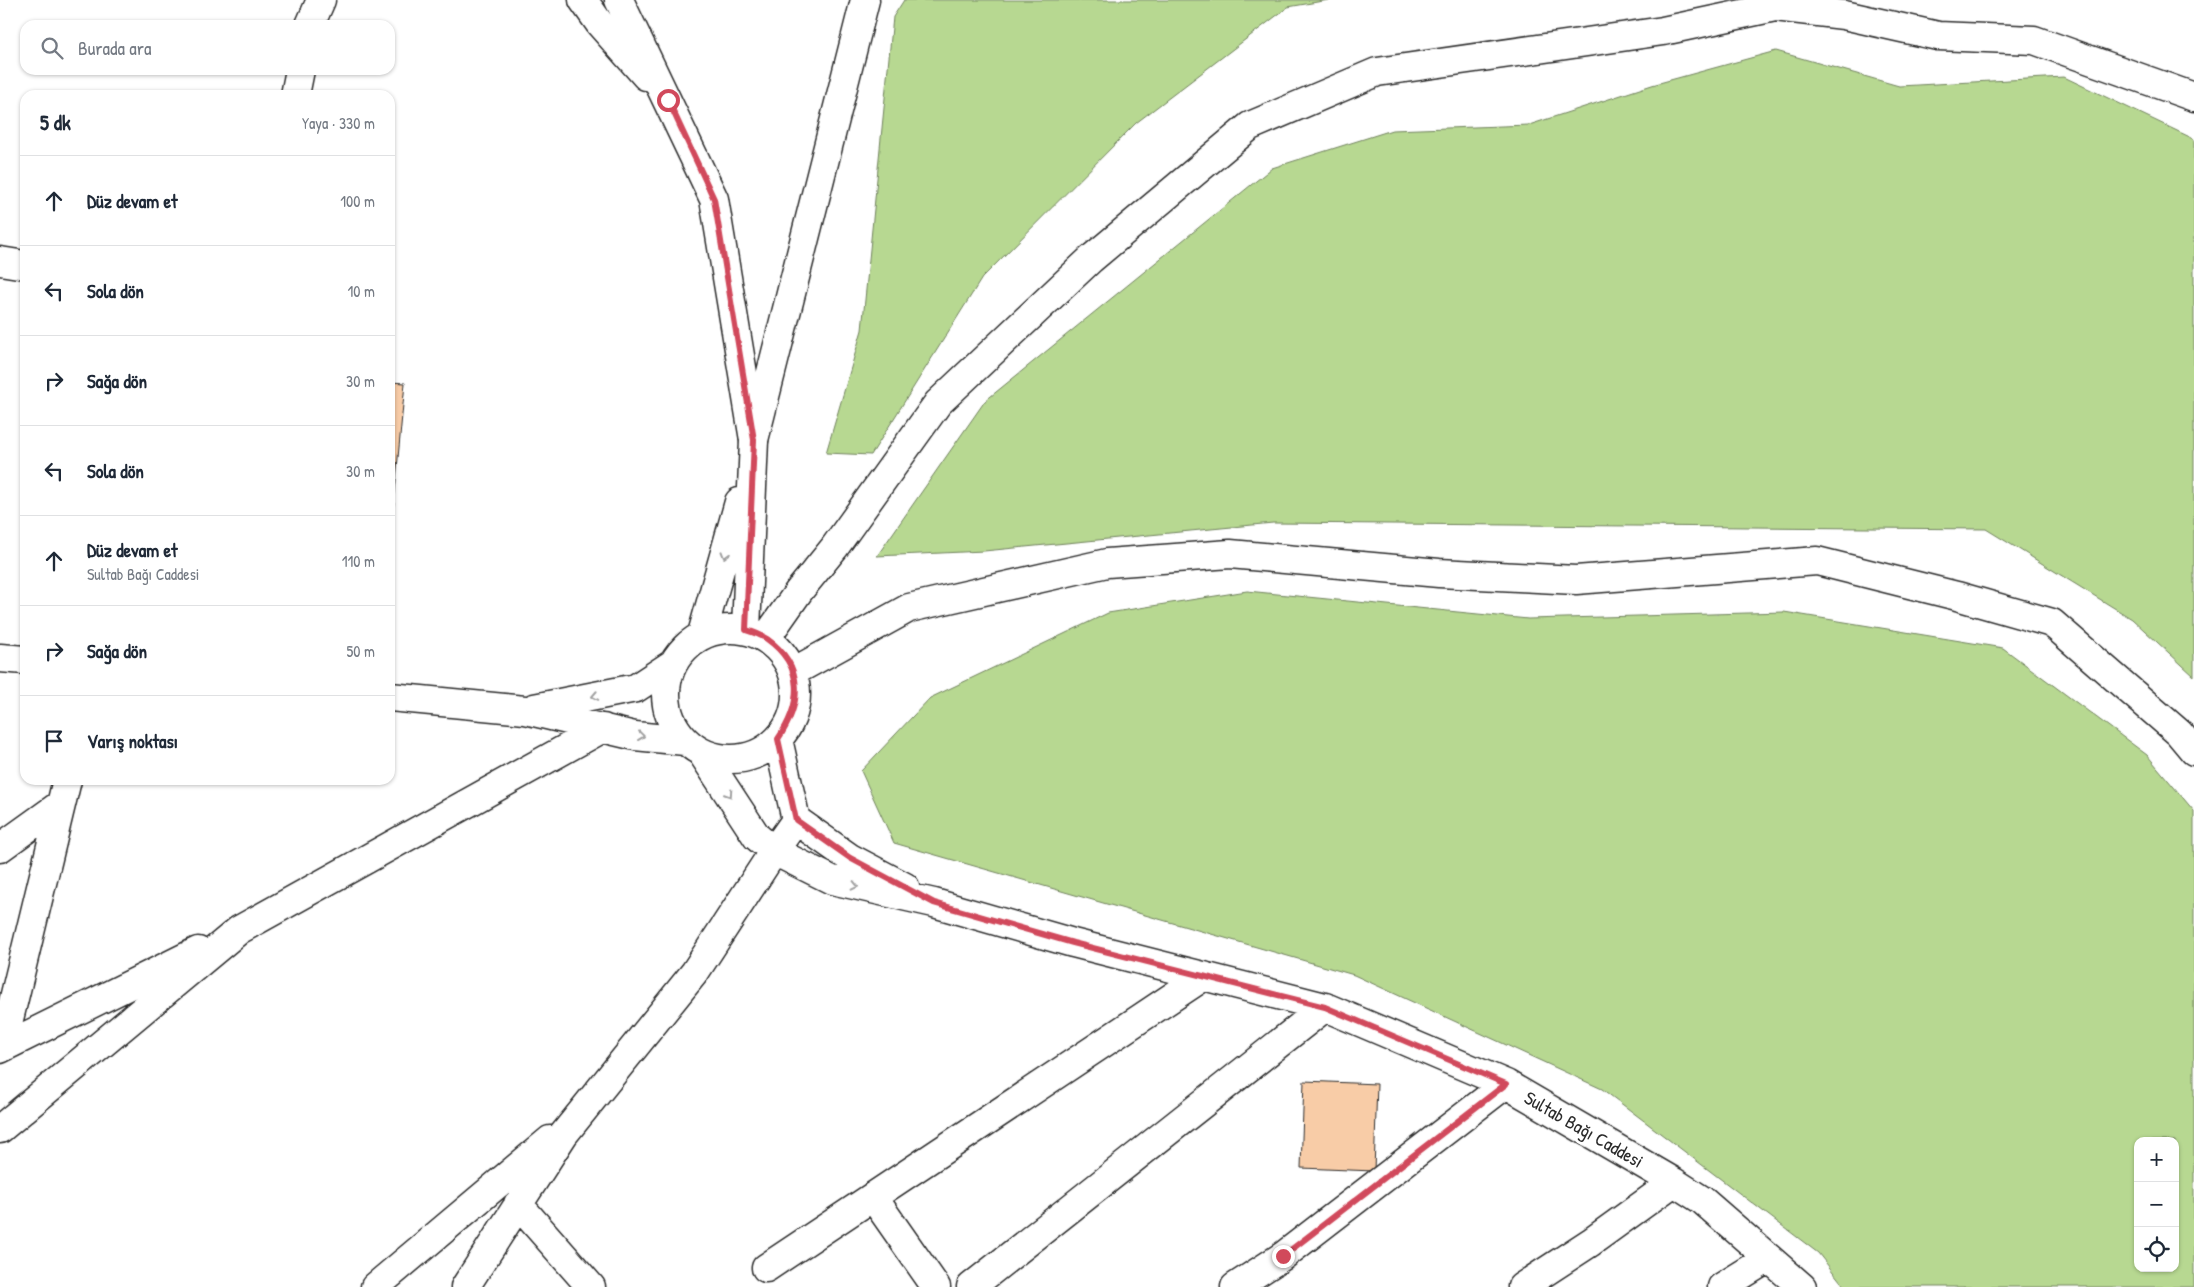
<!DOCTYPE html>
<html lang="tr">
<meta charset="utf-8">
<style>
:root{--surface:#fff;--page:#f2f2f3;--text:#1f2937;--muted:#747a83;--line:#e0e1e3}
body{margin:0;font-family:"Patrick Hand",sans-serif;background:var(--page);color:var(--text)}
.controls{position:absolute;right:15px;bottom:15px;display:grid;overflow:hidden;border-radius:10px;box-shadow:0 1px 4px #0004}
.controls button{width:45px;height:45px;display:grid;place-items:center;padding:0;border:0;border-bottom:1px solid var(--line);background:var(--surface);color:var(--text);font:25px sans-serif}
.stop{position:absolute;width:15px;height:15px;margin:-11px;border:4px solid #d1495b;border-radius:50%;background:#fff}
.stop.end{background:#d1495b;border-color:#fff;box-shadow:0 1px 5px #0008}
.list{margin:0;padding:0;list-style:none}
h2{display:flex;justify-content:space-between;align-items:center;height:65px;margin:0;padding:0 20px;font-size:21px}
h2 small{font-size:16px;font-weight:400;color:var(--muted)}
.list li{display:grid;grid-template-columns:32px 1fr auto;gap:15px;align-items:center;box-sizing:border-box;height:90px;padding:0 20px;border-top:1px solid var(--line)}
.list b{display:block;font-size:19px;white-space:nowrap}
.list p{margin:0;font-size:16px;white-space:nowrap;color:var(--muted)}
.list em{font-size:16px;font-style:normal;color:var(--muted)}
.icon{flex:none;width:28px;height:28px;fill:none;stroke:currentColor;stroke-width:2;stroke-linecap:round;stroke-linejoin:round}
.map{position:relative;flex:none;width:2194px;height:1287px;overflow:hidden}
.search{position:absolute;background:var(--surface);box-shadow:0 1px 4px #0004;left:20px;top:20px;width:375px;height:55px;display:flex;align-items:center;gap:12px;box-sizing:border-box;padding:0 18px;border-radius:15px;color:var(--muted);font-size:19px}
.panel{position:absolute;background:var(--surface);box-shadow:0 1px 4px #0004;left:20px;top:90px;width:375px;height:695px;border-radius:15px}
.map>svg:first-child{display:block}
.green{fill:#b7d891;stroke:#71825e;fill-rule:evenodd}
.building{fill:#f8cca7;stroke:#2b2b2b}
.lines{fill:none;stroke-linecap:round;stroke-linejoin:round}
.street-casing{stroke:#2b2b2b;stroke-width:31}
.secondary-casing{stroke:#2b2b2b;stroke-width:31}
.street{stroke:#fff;stroke-width:28}
.secondary{stroke:#fff;stroke-width:28}
.oneway{stroke:#a0a0a0}
.route{stroke:#d1495b;stroke-width:6}
.labels{text-anchor:middle;stroke-width:5;stroke-linejoin:round;paint-order:stroke}
.street-label{font-size:19px;fill:#2b2b2b;stroke:#fff}
</style>
<div class="map">
<svg width="2194" height="1287" viewBox="0 0 2194 1287">
<rect width="100%" height="100%" fill="#fff"/>
<filter id="ink" filterUnits="userSpaceOnUse"><feTurbulence type="fractalNoise" baseFrequency=".02" numOctaves="2"/><feDisplacementMap in="SourceGraphic" scale="10" xChannelSelector="R" yChannelSelector="G"/><feConvolveMatrix kernelMatrix="1 2 1 2 8 2 1 2 1" color-interpolation-filters="sRGB"/></filter>
<g filter="url(#ink)">
<path class="green" d="M904,0H1329L1288,7L1136,123L982,278L871,455L826,453L862,330L893,17Z
M1776,51L1899,86L2064,77L2194,139V676L2132,619L1986,529L1273,523L984,551L877,556L985,401L1272,168L1392,130L1529,125L1652,85Z
M1247,591L1528,619L1784,612L2003,648L2147,755L2194,811V1287H1845L1818,1253L1602,1089L1354,975L894,843L861,771L930,698L1108,613ZM2138,1141H2175V1268H2138Z"/>
<path class="building" d="M390,382L405,383L390,544Z
M1304,1081L1377,1084L1374,1171L1301,1168Z"/>
<g class="lines">
<defs>
<path id="street" d="M583,0L600,24L646,76
M619,0L714,199L754,440L746,630
M310,25L321,0
M295,95L300,70
M0,261L25,265
M666 694a65 65 0 1 1 130 0a65 65 0 1 1-130 0Z
M702,634L739,502
M766,638L799,591L834,548L938,403L1091,259L1250,126L1377,72L1663,31L1775,7L1844,15L1938,36L2034,40L2194,97
M0,658L25,660
M793,672L909,608L1107,563L1230,554L1439,573L1576,580L1817,561L1957,596L2052,623L2179,733L2194,751
M390,697L525,710L635,736L685,741
M534,708L636,688L671,665
M778,739L796,820L850,858L905,887
M702,753L757,837L774,851L832,880L934,903L1073,943L1325,1007L1506,1084L1674,1182L1702,1200L1802,1287
M0,848L61,804
M2,1048L67,780
M0,1049L198,951
M0,1129L239,930L603,728
M873,1197L936,1287
M518,1204L591,1287
M766,1268L1204,976
M375,1287L550,1140
M465,1287L564,1134L695,972L774,851L796,820
M971,1287L1325,1007
M1235,1287L1283,1256L1506,1084
M1522,1287L1591,1242L1674,1182
M1722,1287L1769,1258"/>
<path id="secondary" d="M754,440L865,0"/>
</defs>
<use href="#street" class="street-casing"/>
<use href="#secondary" class="secondary-casing"/>
<use href="#street" class="street"/>
<use href="#secondary" class="secondary"/>
</g>
<defs><path id="oneway-chevron" d="M-2-3.5L2.5 0L-2 3.5" fill="none" stroke-width="1.6" stroke-linecap="round" stroke-linejoin="round" transform="scale(1.25)"/></defs>
<g class="oneway">
<use href="#oneway-chevron" transform="translate(725 555) rotate(106)"/>
<use href="#oneway-chevron" transform="translate(595 696) rotate(169)"/>
<use href="#oneway-chevron" transform="translate(641 736) rotate(7)"/>
<use href="#oneway-chevron" transform="translate(729 794) rotate(57)"/>
<use href="#oneway-chevron" transform="translate(855 886) rotate(13)"/>
</g>
</g>
<g class="lines" filter="url(#ink)">
<path class="route" d="M668,100L714,199L754,440L746,630C753,632 761,635 767,639C805,666 802,704 778,739L796,820L850,858L934,903L1073,943L1325,1007L1506,1084L1283,1256"/>
</g>
<g class="labels">
<g class="street-label">
<text transform="translate(1584 1129) rotate(30)" y="7">Sultab Bağı Caddesi</text>
</g>
</g>
</svg>
<div class="controls">
<button>+</button>
<button>−</button>
<button><svg class="icon" aria-label="locate" viewBox="0 0 24 24"><circle cx="12" cy="12" r="6"/><path d="M12 2v4M12 18v4M2 12h4M18 12h4"/></svg></button>
</div>
<div class="stop" style="left:668px;top:100px"></div>
<div class="stop end" style="left:1283px;top:1256px"></div>
<div class="search"><svg class="icon" aria-label="search" viewBox="0 0 24 24"><circle cx="10" cy="10" r="6"/><path d="M15 15l6 6"/></svg>Burada ara</div>
<section class="panel">
<h2>5 dk<small>Yaya · 330 m</small></h2>
<ul class="list">
<li><svg class="icon" aria-label="ahead" viewBox="0 0 24 24"><path d="M12 20V5M6 11l6-6 6 6"/></svg><div><b>Düz devam et</b></div><em>100 m</em></li>
<li><svg class="icon" aria-label="left" viewBox="0 0 24 24"><path d="M17 20v-9H6M10 6l-5 5 5 5"/></svg><div><b>Sola dön</b></div><em>10 m</em></li>
<li><svg class="icon" aria-label="right" viewBox="0 0 24 24"><path d="M7 20v-9h11M14 6l5 5-5 5"/></svg><div><b>Sağa dön</b></div><em>30 m</em></li>
<li><svg class="icon" aria-label="left" viewBox="0 0 24 24"><path d="M17 20v-9H6M10 6l-5 5 5 5"/></svg><div><b>Sola dön</b></div><em>30 m</em></li>
<li><svg class="icon" aria-label="ahead" viewBox="0 0 24 24"><path d="M12 20V5M6 11l6-6 6 6"/></svg><div><b>Düz devam et</b><p>Sultab Bağı Caddesi</p></div><em>110 m</em></li>
<li><svg class="icon" aria-label="right" viewBox="0 0 24 24"><path d="M7 20v-9h11M14 6l5 5-5 5"/></svg><div><b>Sağa dön</b></div><em>50 m</em></li>
<li><svg class="icon" aria-label="arrive" viewBox="0 0 24 24"><path d="M6 21V4h12l-3 4 3 4H6"/></svg><div><b>Varış noktası</b></div></li>
</ul>
</section>
</div>
